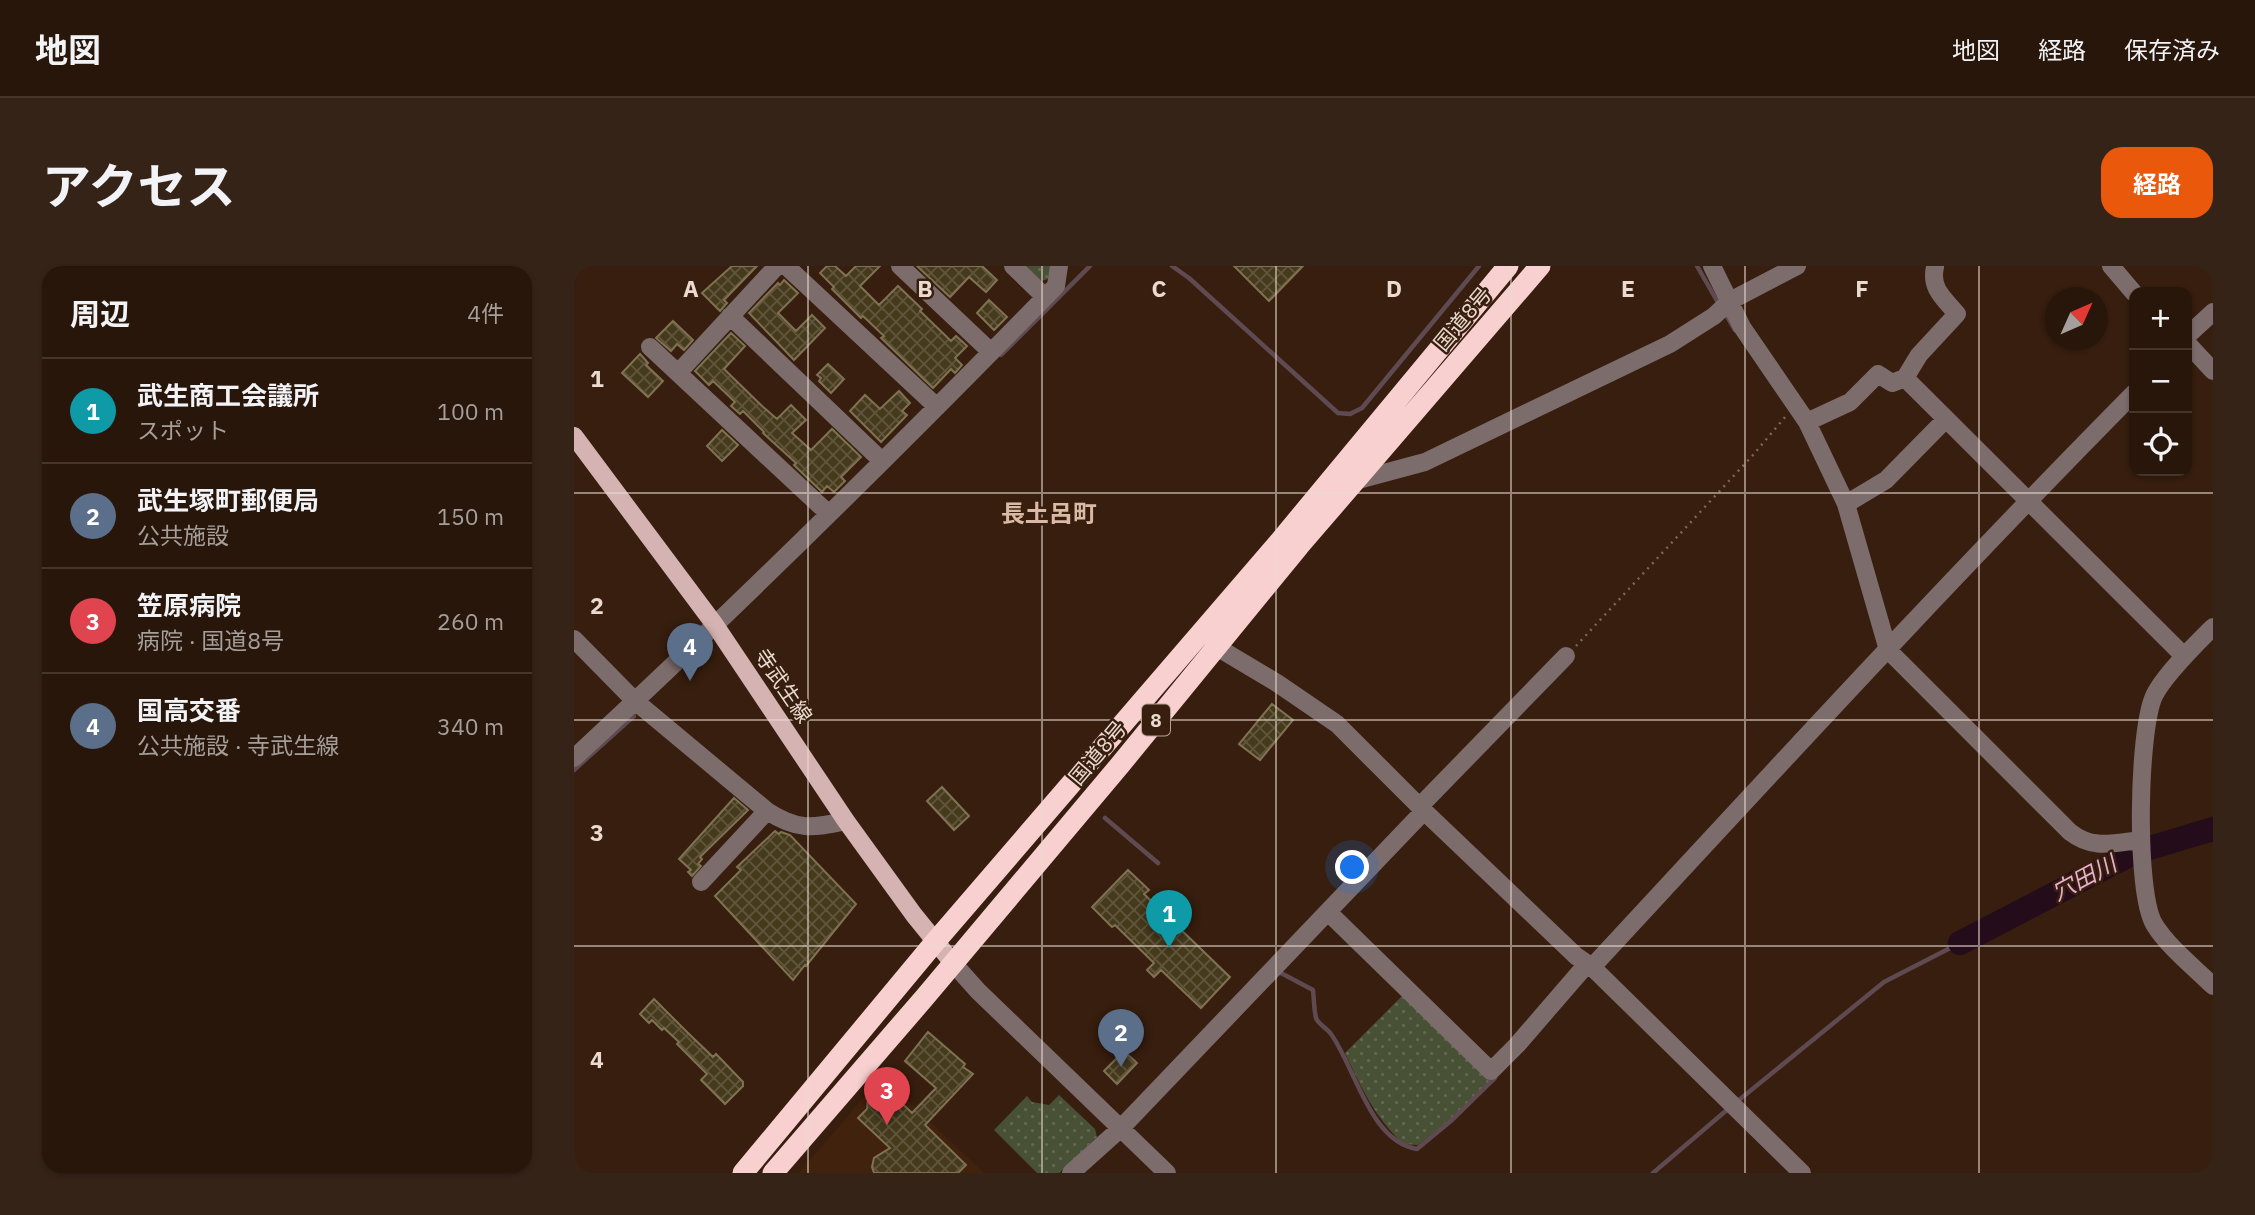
<!DOCTYPE html>
<html lang="ja">
<meta charset="utf-8">
<style>
:root{--surface:#29160a;--page:#352318;--text:#f1f3f6;--muted:#a59f9c;--line:#45352b;--accent:#ea580c}
body{margin:0;font-family:"IBM Plex Sans","Noto Sans JP",sans-serif;background:var(--page);color:var(--text)}
.controls{position:absolute;right:21px;top:21px;display:grid;overflow:hidden;border-radius:14px;box-shadow:0 2px 5px #0004}
.controls button{width:63px;height:63px;display:grid;place-items:center;padding:0;border:0;border-bottom:2px solid var(--line);background:var(--surface);color:var(--text);font:35px sans-serif}
.compass{position:absolute;left:1471px;top:21px;width:63px;height:63px;border-radius:50%;background:var(--surface);box-shadow:0 2px 5px #0004;rotate:45deg}
.you{position:absolute;left:779px;top:602px;width:24px;height:24px;margin:-18px;border:5px solid #fff;border-radius:50%;background:#1a73e8;box-shadow:0 0 0 10px #1a73e833}
.badge{display:grid;place-items:center;width:46px;height:46px;border-radius:50%;background:var(--accent);color:#fff;font-size:23px;font-weight:700}
.pin{position:absolute;translate:-50% -58px;filter:drop-shadow(0 2px 4px #0008)}
.pin::after{content:'';position:absolute;top:37px;width:24px;height:21px;background:inherit;clip-path:polygon(0 0,100% 0,50% 100%)}
.list{margin:0;padding:0;list-style:none}
h2{display:flex;justify-content:space-between;align-items:center;height:91px;margin:0;padding:0 28px;font-size:30px}
h2 small{font-size:23px;font-weight:400;color:var(--muted)}
.list li{display:grid;grid-template-columns:46px 1fr auto;gap:21px;align-items:center;box-sizing:border-box;height:105px;padding:0 28px;border-top:2px solid var(--line)}
.list b{display:block;font-size:26px;white-space:nowrap}
.list p{margin:0;font-size:23px;white-space:nowrap;color:var(--muted)}
.list em{font-size:23px;font-style:normal;color:var(--muted)}
.icon{flex:none;width:38px;height:38px;fill:none;stroke:currentColor;stroke-width:2;stroke-linecap:round;stroke-linejoin:round}
.map{position:relative;flex:none;width:1639px;height:907px;overflow:hidden;border-radius:21px}
header{display:flex;align-items:center;gap:42px;box-sizing:border-box;height:98px;padding:0 35px;background:var(--surface);border-bottom:2px solid var(--line)}
header strong{font-size:33px}
nav{display:flex;gap:38px;margin-inline-start:auto;font-size:24px}
.intro{display:flex;align-items:center;justify-content:space-between;box-sizing:border-box;height:168px;padding:0 42px}
h1{margin:0;font-size:49px}
.button{padding:18px 32px;border-radius:21px;background:var(--accent);color:#fff;font-size:24px;font-weight:700}
main{display:flex;gap:42px;padding:0 42px}
aside{flex:1;background:var(--surface);border-radius:21px;box-shadow:0 2px 5px #0004}
.map>svg:first-child{display:block}
.built{fill:#41220d}
.green{fill:url(#green-dots)}
.lines{fill:none;stroke-linecap:round;stroke-linejoin:round}
.stream{stroke:#604a51;stroke-width:4.5}
.river{stroke:#240c1b;stroke-width:24}
.building{fill:url(#building-cross-hatch);stroke:#7f7253;stroke-width:2}
.path{stroke:#7d6759;stroke-width:2.5;stroke-dasharray:2 5;stroke-linecap:butt}
.minor{stroke:#7d6c6c;stroke-width:18}
.major{stroke:#d6b3b3;stroke-width:18}
.highway{stroke:#f9d0d0;stroke-width:21}
.grid{fill:none;stroke:#ebdacf;stroke-width:2;stroke-opacity:0.55}
.labels{text-anchor:middle;stroke-width:5;stroke-linejoin:round;paint-order:stroke}
.shield{fill:#371e0e;stroke:#b5a295;stroke-width:2}
.shield-label{font-size:19px;font-weight:bold;fill:#ebdacf}
.street-label{font-size:21px;fill:#ebdacf;stroke:#371e0e}
.water-label{font-size:23px;font-style:italic;fill:#e7b0d0;stroke:#371e0e}
.quarter-label{font-size:24px;font-weight:bold;fill:#dab9a5;stroke:#371e0e}
.grid-label{font-size:23px;text-anchor:middle;font-weight:bold;fill:#ebdacf;stroke:#371e0e;stroke-width:5;stroke-linejoin:round;paint-order:stroke}
</style>
<header>
<strong>地図</strong>
<nav><a>地図</a><a>経路</a><a>保存済み</a></nav>
</header>
<div class="intro"><h1>アクセス</h1><a class="button">経路</a></div>
<main>
<aside>
<h2>周辺<small>4件</small></h2>
<ul class="list">
<li><span class="badge" style="background:#0f9aa8">1</span><div><b>武生商工会議所</b><p>スポット</p></div><em>100 m</em></li>
<li><span class="badge" style="background:#5c6f8a">2</span><div><b>武生塚町郵便局</b><p>公共施設</p></div><em>150 m</em></li>
<li><span class="badge" style="background:#e0444e">3</span><div><b>笠原病院</b><p>病院 · 国道8号</p></div><em>260 m</em></li>
<li><span class="badge" style="background:#5c6f8a">4</span><div><b>国高交番</b><p>公共施設 · 寺武生線</p></div><em>340 m</em></li>
</ul>
</aside>
<div class="map">
<svg width="1639" height="907" viewBox="0 0 1639 907">
<defs>
<pattern id="green-dots" width="8" height="8" patternUnits="userSpaceOnUse" patternTransform="scale(1.75)"><rect width="8" height="8" fill="#485135"/><path d="M2 2h.1M6 6h.1" fill="none" stroke="#636951" stroke-width="1.8" stroke-linecap="round"/></pattern>
<pattern id="building-cross-hatch" width="8" height="8" patternUnits="userSpaceOnUse" patternTransform="scale(1.75)"><rect width="8" height="8" fill="#463a1d"/><path d="M0 0l8 8M0 8l8-8" fill="none" stroke="#61563d"/></pattern>
</defs>
<rect width="100%" height="100%" fill="#371e0e"/>
<path class="built" d="M308,810L410,907H225Z"/>
<path class="green" d="M447,0H477L474,13L464,16Z
M831,727L917,812L914,818L879,852L844,879L829,878C799,848 789,825 771,787Z
M485,829L521,863L523,871L485,907H463L420,864L453,830L458,836L475,839Z"/>
<g class="lines">
<path class="stream" d="M598,0L615,12L764,147L776,148L788,142L905,0
M1123,0L1146,40
M1151,47L1161,64
M427,89L516,0
M0,504L60,450
M531,552L584,597
M707,707L739,724C740,733 740,744 742,752C744,758 753,762 757,768C781,801 796,876 843,883L878,854L921,812
M1165,834L1310,716L1386,677
M1079,907L1154,843"/>
<path class="river" d="M1386,677L1559,587L1639,563"/>
</g>
<path class="building" d="M158,0H183L150,34L153,37L146,45L128,27Z
M253,0H261L272,10L282,0H306L286,20L305,39L324,20L348,43L346,45L377,75L382,70L393,80L381,92L388,99L381,107L377,103L359,122L307,72L310,70L289,50L287,52L258,23L260,21L246,7Z
M343,0H408L423,14L412,26L395,11L376,31Z
M660,0H729L695,35Z
M210,14L224,27L204,47L222,65L238,49L251,62L220,94L175,47L204,17L206,19Z
M415,34L433,51L420,64L403,47Z
M99,55L119,74L110,84L103,78L97,85L82,72Z
M157,67L171,80L150,103L188,140L203,153L217,139L232,154L218,167L237,184L258,163L287,191L267,211L271,215L260,226L253,220L248,226L220,199L222,197L189,167L190,166L169,145L166,148L157,140L161,136L139,115L135,119L121,105Z
M66,88L74,97L72,99L89,115L74,131L48,107Z
M254,98L270,113L257,127L245,115L247,112L243,109Z
M325,125L336,137L328,145L333,149L307,176L276,145L291,129L306,143Z
M148,164L164,179L148,195L133,180Z
M698,438L719,454L686,494L665,478Z
M368,521L395,550L380,564L353,535Z
M160,532L174,544L126,591L128,593L124,598L127,600L118,610L114,606L117,604L105,593Z
M201,565L205,568L207,566L216,569L282,638L232,700L231,699L219,714L141,630L167,604L163,601Z
M554,604L575,624L570,628L656,711L627,742L587,704L580,711L573,704L580,697L541,659L538,661L518,641Z
M80,733L114,767L139,791L142,788L169,816V820L151,838L127,814L133,808L103,778L105,776L90,762L88,764L78,754L75,757L66,748Z
M354,766L391,798L389,801L399,808L351,859L392,899L384,907H300L298,901L300,892L316,882L284,852L293,843L294,832L305,831L313,823L338,847L362,822L331,795Z
M550,785L563,797L543,818L530,805Z"/>
<g class="lines">
<path class="path" d="M1002,380L1179,189L1212,150"/>
<path class="minor" d="M212,0L363,141
M326,0L417,86
M439,0L471,31
M1138,0L1168,61L1233,156L1272,238L1314,384L1496,566C1519,584 1539,577 1567,574
M1537,0L1560,27
M156,50L308,195
M1613,70L1639,46
M1613,77L1639,105
M76,81L255,248
M104,107L203,0
M1331,112L1610,390
M1233,156L1276,136L1304,108L1318,117L1331,112L1345,89L1383,48C1370,32 1356,23 1361,1
M784,214L851,196L1096,78L1140,50L1156,35L1223,0
M1272,238L1312,214L1372,153
M1639,361C1622,378 1590,409 1580,430C1564,465 1561,625 1580,658C1594,681 1620,701 1639,720
M0,373L61,435L193,545C224,565 238,562 272,555
M641,380L703,417L763,458L850,545L1002,690L1018,701L1228,907
M0,492C165,339 325,181 482,20L485,0
M846,540L992,390
M127,616L193,545
M754,646L917,805L943,779L1013,698
M379,697L404,725L593,907
M1018,701C1197,508 1375,314 1560,127
M497,907L547,862L850,545"/>
<path class="major" d="M0,170L141,359L272,555L340,649L379,697"/>
<path class="highway" d="M169,907L361,676L706,275L934,0
M199,907L351,731L546,499L725,280L966,0"/>
</g>
<path class="grid" d="M234,0V907M468,0V907M702,0V907M937,0V907M1171,0V907M1405,0V907M0,227H1639M0,454H1639M0,680H1639"/>
<g class="labels">
<rect class="shield" x="568" y="438.5" width="28" height="31" rx="5"/>
<g class="shield-label">
<text x="582" y="461">8</text>
</g>
<g class="street-label">
<text transform="translate(889 53) rotate(-50)" y="7">国道8号</text>
<text transform="translate(209 420) rotate(56)" y="7">寺武生線</text>
<text transform="translate(524 487) rotate(-50)" y="7">国道8号</text>
</g>
<g class="water-label">
<text transform="translate(1510 612) rotate(-28)" y="8">穴田川</text>
</g>
<g class="quarter-label">
<text x="475" y="256">長土呂町</text>
</g>
</g>
<g class="grid-label">
<text x="117" y="31">A</text>
<text x="351" y="31">B</text>
<text x="585" y="31">C</text>
<text x="820" y="31">D</text>
<text x="1054" y="31">E</text>
<text x="1288" y="31">F</text>
<text x="23" y="121">1</text>
<text x="23" y="348">2</text>
<text x="23" y="575">3</text>
<text x="23" y="802">4</text>
</g>
</svg>
<div class="controls">
<button>+</button>
<button>−</button>
<button><svg class="icon" aria-label="locate" viewBox="0 0 24 24"><circle cx="12" cy="12" r="6"/><path d="M12 2v4M12 18v4M2 12h4M18 12h4"/></svg></button>
</div>
<svg class="compass" viewBox="-18 -18 36 36"><path d="M0-13l5 13h-10z" fill="#e53935"/><path d="M0 13l5-13h-10z" fill="#a59f9c"/></svg>
<div class="you"></div>
<div class="pin badge" style="left:595px;top:682px;background:#0f9aa8">1</div>
<div class="pin badge" style="left:547px;top:801px;background:#5c6f8a">2</div>
<div class="pin badge" style="left:313px;top:859px;background:#e0444e">3</div>
<div class="pin badge" style="left:116px;top:415px;background:#5c6f8a">4</div>
</div>
</main>
